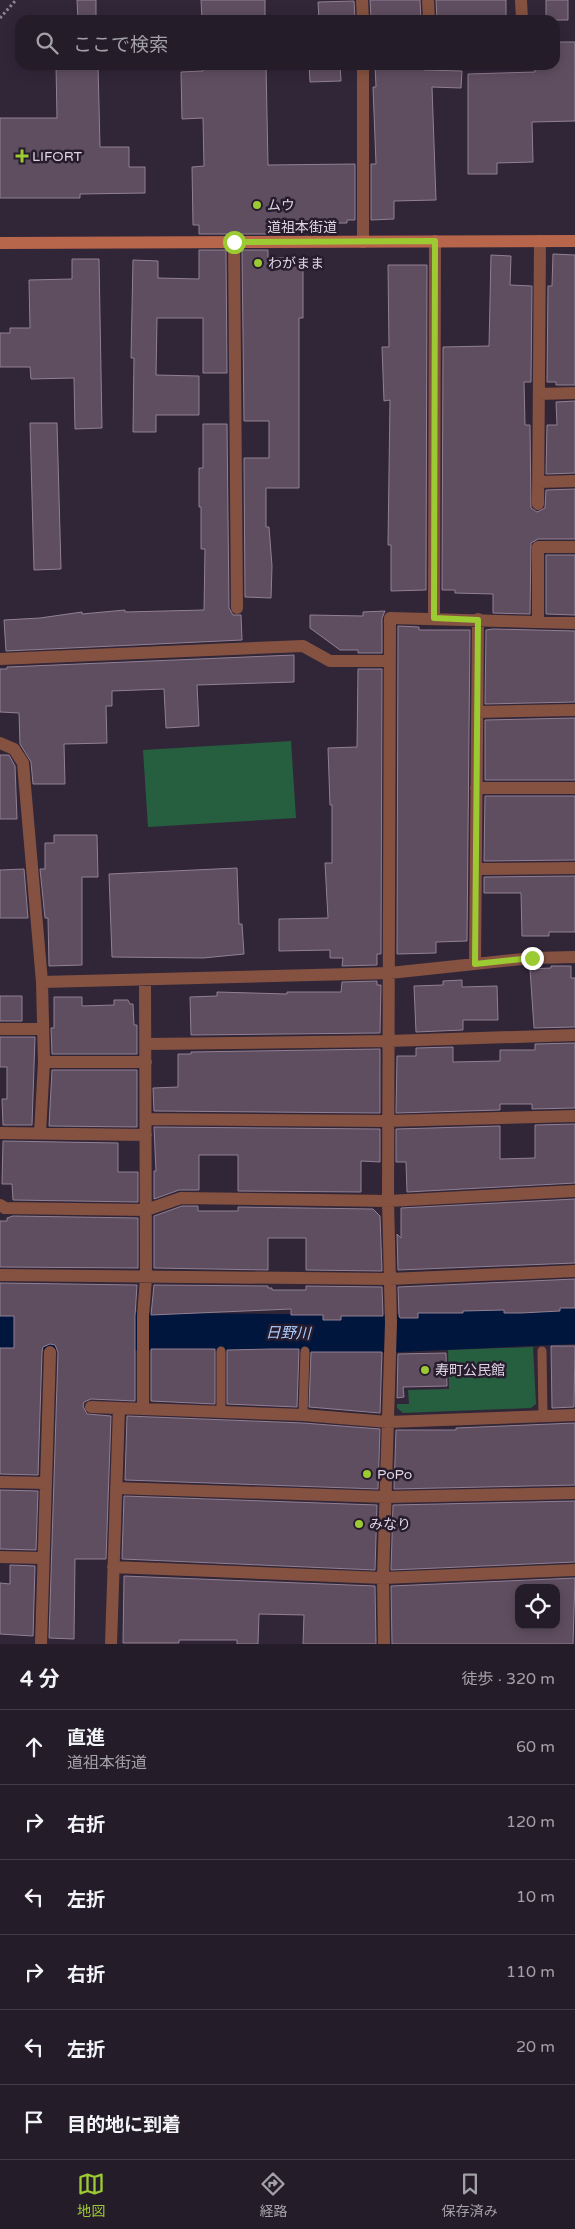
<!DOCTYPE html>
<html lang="ja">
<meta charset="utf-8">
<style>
:root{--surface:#251c2a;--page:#2d2532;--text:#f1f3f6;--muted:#a3a1a8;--line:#423a47;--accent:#9cca32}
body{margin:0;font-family:"Varela Round","Noto Sans JP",sans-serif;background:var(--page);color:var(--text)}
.controls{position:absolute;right:15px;bottom:15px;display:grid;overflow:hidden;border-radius:10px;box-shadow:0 2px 12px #0003}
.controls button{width:45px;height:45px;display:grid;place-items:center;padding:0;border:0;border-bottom:1px solid var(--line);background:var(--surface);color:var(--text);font:25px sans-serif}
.stop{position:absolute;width:15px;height:15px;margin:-11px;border:4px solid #9cca32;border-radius:50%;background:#fff}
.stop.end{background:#9cca32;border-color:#fff;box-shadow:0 1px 5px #0008}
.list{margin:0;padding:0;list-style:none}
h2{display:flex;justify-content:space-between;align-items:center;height:65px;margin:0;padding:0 20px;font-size:21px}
h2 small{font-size:16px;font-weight:400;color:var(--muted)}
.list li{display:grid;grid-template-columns:32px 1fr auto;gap:15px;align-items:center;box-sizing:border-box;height:75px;padding:0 20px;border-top:1px solid var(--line)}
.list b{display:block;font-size:19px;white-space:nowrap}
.list p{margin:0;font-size:16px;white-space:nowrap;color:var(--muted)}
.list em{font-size:16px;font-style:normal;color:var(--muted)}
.icon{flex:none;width:28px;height:28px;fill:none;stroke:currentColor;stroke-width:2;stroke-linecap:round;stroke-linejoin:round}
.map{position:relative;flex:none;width:575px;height:1644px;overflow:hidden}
.search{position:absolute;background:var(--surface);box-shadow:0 2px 12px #0003;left:15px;right:15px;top:15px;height:55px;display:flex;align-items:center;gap:12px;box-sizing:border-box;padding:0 18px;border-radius:15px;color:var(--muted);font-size:19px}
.sheet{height:515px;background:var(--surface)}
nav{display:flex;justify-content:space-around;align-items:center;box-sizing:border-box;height:70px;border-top:1px solid var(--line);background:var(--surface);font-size:14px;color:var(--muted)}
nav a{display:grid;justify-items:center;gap:2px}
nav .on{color:var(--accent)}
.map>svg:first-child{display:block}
.green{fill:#265f3f}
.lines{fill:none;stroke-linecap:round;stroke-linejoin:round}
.river{stroke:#00163d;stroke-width:38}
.building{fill:#5f4e60;stroke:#927f93;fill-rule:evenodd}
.path{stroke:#8d8493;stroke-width:3;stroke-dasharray:2.5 2.5;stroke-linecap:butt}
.lane{stroke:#855241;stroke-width:9}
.street{stroke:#855241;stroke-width:12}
.secondary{stroke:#b7664b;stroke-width:12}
.route{stroke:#9cca32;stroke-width:6}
.poi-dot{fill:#9cca32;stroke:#271c2e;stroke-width:2}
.labels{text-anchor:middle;stroke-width:5;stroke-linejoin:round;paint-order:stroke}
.poi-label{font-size:14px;fill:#ded6e3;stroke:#271c2e;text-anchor:start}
.street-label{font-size:14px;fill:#ded6e3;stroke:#271c2e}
.water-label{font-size:15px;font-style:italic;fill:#a8ccfe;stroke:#271c2e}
</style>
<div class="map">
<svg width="575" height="1644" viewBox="0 0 575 1644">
<rect width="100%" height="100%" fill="#312638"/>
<path class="green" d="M291,741L296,818L148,827L143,750Z
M533,1347L536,1404L531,1408L403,1413L397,1408V1404H409L408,1390L449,1389L448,1350Z"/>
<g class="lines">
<path class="river" d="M0,1330L377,1334L575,1325"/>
</g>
<path class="building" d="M77,0H96V20H78Z
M201,0H265V20H202Z
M370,0H420L421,20H377V18H371Z
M436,0H506V20H437Z
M546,0H568V20H546Z
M354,1L355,18L319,20L318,2Z
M555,42H575V121L532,122L533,162L497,163V174H468V74L535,72V65H555Z
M56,65H98L100,147H129V167H145V193L80,194V198H0V118H57Z
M202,65H266L268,165L355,164V220H347V223L269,224V234H199V225H193L192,167L204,166L203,118L182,119L181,72L203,71Z
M309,65H340L341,81L310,82Z
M375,65H424V70L462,71L461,88L432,87L436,200L394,201V219L371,220V164H376L373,87H376Z
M199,250H226L227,373H203V318H157L156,375L199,376V415H156V432H133L134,358H131L133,260L158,261V278L199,279Z
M242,250H268V258H303V318H299V488H266V527H269L272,566L271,598L245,597L244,458H269V421H244Z
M553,254L575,255V385H556V382H547L548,286H552Z
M491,255L511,256L510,285L532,286L531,382H524L525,425H530L531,508L537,512L545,508L546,490L575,489V539H538L531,543L530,614L493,613V594L455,593V590H442L443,347L489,346Z
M72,259H99L102,428L75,429L74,378L31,379L30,367H0V333H10V328H30L29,280L72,279Z
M388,265H427L426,590L391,591V545H388L390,400L384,401L382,347H389Z
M575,401V473L546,474L547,425H557L556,402Z
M30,423H57L61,569L34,570Z
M203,424H227L229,608L233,615H241L242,640L6,651L4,620L40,618L82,612V614L125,610V612L204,610L205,549H201V507H199V468H203Z
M546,555H575V615L546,614Z
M385,611L382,618V653H358V650H340L310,628V615L363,616V612Z
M398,626L419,627V630H470L467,941L436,942V953L397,954Z
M493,629L575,631V702L485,704L486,630Z
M294,655V682L197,685L199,726L166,728L164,689L112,691V706H106L107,743L64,744L65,784H33L31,762L20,744L19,713L0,712V669H7V667Z
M358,669H382L381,954H377V965L342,966L343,958H330V950L279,951V919L328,918L325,863H332V805H330L328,748L357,747Z
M575,718V780H485V720Z
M0,755H9L15,766L17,819H0Z
M485,796H575V860L484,861Z
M54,835H97L98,877H82V965L49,966L48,918H45L40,869H45V843H54Z
M237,868L239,924H242L244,954L203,958L112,957L109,874Z
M24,869L28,918H0V870Z
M575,876V932H549V936H522L521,893H484V877Z
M551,966H571V978H575V1027L534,1028L530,969L551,968Z
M462,980V987L497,986L498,1020H463V1030L416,1032L414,986L443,985V981Z
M377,981V985H381L380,1033L191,1035L190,997L217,996V992L287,994V992H341L342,982Z
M0,996H22V1021H0Z
M54,997H82V1006L114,1005V1000H128L130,1004H133L134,1025H137V1054H52L51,1028H54Z
M0,1037H35L32,1125H3L2,1099H7V1067H0Z
M575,1043V1108L532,1109V1104H500V1110L396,1113L397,1056H416V1048L453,1047V1062L500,1061V1050H535V1044Z
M380,1049V1113L154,1111L153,1088L178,1087V1054H191V1052Z
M52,1070H137V1127L49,1126Z
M575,1124V1183L407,1192L406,1162H396V1129L500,1126V1159L535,1158V1125Z
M154,1127L380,1129V1162L361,1161V1192L238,1191V1155H199V1190H179L154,1199V1171H156Z
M3,1141L118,1143V1172H138V1202L13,1200L12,1184H2Z
M575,1199V1263L398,1270L397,1234L401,1238V1208Z
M182,1206H198V1211H238V1207L373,1209L380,1216L382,1271L306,1270V1238H268V1270L154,1268V1216Z
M13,1216L138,1218V1268L0,1267V1221H7V1218Z
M575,1279V1308H560V1311L521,1313H504V1310L463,1311V1313H418V1318H400L399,1316L398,1287Z
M0,1283L137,1285L135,1316V1401L91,1399L84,1402L83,1406L87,1414L111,1416L106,1559H75L74,1639L49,1638L58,1352L55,1345L50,1344L43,1347L42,1352L38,1475L0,1474V1348H14V1316H0Z
M154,1285L268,1286V1288H272V1290H306V1286L382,1287L383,1316H341V1320H323V1315H291V1309L151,1315Z
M551,1346H575L574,1407L552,1408Z
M151,1349H215V1404L151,1401Z
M271,1349H299L297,1407L227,1404V1350Z
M311,1352H382L380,1413L309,1407Z
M446,1353L447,1386L403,1387L404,1397L397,1398L398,1354Z
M127,1416L303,1423L380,1429L378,1489L125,1480Z
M575,1423V1485L394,1489L396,1430H456V1428Z
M0,1490L38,1491L36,1550L0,1549Z
M124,1496L377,1505L375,1570L122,1559Z
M575,1501V1562L391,1570L393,1505Z
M10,1565L35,1566L33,1636L0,1634V1583L10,1584Z
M124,1576L375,1586L376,1644H303L304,1615L259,1614L258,1644H237V1640H179V1643H123Z
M575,1578L573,1644H392L391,1586ZM519,1588H556V1625H519Z"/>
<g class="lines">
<path class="path" d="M0,18L16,0"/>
<path class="lane" d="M221,1351V1412
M542,1351L543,1416
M303,1415L305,1351"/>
<path class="street" d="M362,0L363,20
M428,0L429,20
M521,0L522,20
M363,65V242
M234,242L237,608
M539,394L575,393
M539,482L575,481
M538,504L540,241
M434,618L435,241
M538,622V547H575
M0,659L303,646L330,661H390
M477,712L575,710
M0,743L14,749L23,763L42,982L44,1062L40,1133
M476,788H575
M476,869L575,868
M475,964L478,619
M42,982L390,973L532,958L575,957
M0,1029H42
M146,1044L389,1041L575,1035
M44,1062H146
M146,1119L388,1121L575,1116
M0,1133L146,1135
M0,1205L5,1208L146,1210L181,1198L388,1201L575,1191
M0,1275L389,1279L575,1271
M91,1407L303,1415L388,1422L575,1415
M143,1409V1316L146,1278L145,980
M0,1482L46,1483
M116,1488L386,1497L575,1493
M0,1557L43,1558
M113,1567L383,1578L575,1570
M41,1644L50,1352
M111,1644L119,1408
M384,1644L383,1578L391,1323L388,1201L390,618L575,623"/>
<path class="secondary" d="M0,243L575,241"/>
</g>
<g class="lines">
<path class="route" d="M234,242L435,241L434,618L478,620L475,964L532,958"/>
</g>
<g class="poi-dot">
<path d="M19.5 148.5h5v5h5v5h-5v5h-5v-5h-5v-5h5z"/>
<circle cx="257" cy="205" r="5"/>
<circle cx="258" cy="263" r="5"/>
<circle cx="425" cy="1370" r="5"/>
<circle cx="367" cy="1474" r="5"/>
<circle cx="359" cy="1524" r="5"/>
</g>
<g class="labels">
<g class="poi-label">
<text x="32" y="161">LIFORT</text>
<text x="267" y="210">ムウ</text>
<text x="268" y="268">わがまま</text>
<text x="435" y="1375">寿町公民館</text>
<text x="377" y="1479">PoPo</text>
<text x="369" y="1529">みなり</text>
</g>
<g class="street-label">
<text x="302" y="232">道祖本街道</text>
</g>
<g class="water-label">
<text transform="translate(288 1333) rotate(1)" y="5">日野川</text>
</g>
</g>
</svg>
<div class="controls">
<button><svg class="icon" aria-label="locate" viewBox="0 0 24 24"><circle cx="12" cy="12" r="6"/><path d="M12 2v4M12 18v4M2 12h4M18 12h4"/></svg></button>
</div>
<div class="stop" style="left:234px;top:242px"></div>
<div class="stop end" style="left:532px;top:958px"></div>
<div class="search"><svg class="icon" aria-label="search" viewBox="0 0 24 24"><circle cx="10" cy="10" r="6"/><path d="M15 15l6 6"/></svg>ここで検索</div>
</div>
<section class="sheet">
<h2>4 分<small>徒歩 · 320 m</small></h2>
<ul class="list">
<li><svg class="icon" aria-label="ahead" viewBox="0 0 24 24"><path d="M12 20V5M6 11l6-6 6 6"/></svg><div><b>直進</b><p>道祖本街道</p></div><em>60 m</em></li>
<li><svg class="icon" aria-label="right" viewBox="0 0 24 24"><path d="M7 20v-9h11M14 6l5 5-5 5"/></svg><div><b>右折</b></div><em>120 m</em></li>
<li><svg class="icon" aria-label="left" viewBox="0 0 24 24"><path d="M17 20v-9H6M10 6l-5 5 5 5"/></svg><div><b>左折</b></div><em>10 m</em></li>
<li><svg class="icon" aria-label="right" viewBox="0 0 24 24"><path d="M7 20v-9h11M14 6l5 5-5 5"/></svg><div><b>右折</b></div><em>110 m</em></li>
<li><svg class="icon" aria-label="left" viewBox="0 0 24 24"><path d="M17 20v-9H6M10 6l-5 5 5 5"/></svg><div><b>左折</b></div><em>20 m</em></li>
<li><svg class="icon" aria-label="arrive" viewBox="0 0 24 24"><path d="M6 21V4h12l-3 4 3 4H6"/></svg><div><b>目的地に到着</b></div></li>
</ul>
</section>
<nav>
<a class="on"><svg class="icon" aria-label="map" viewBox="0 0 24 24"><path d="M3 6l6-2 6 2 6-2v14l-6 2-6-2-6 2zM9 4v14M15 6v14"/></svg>地図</a>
<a><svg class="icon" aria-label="directions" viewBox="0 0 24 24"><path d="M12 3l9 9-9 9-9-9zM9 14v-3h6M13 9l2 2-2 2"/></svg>経路</a>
<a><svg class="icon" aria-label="saved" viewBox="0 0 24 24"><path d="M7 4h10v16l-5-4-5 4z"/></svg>保存済み</a>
</nav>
